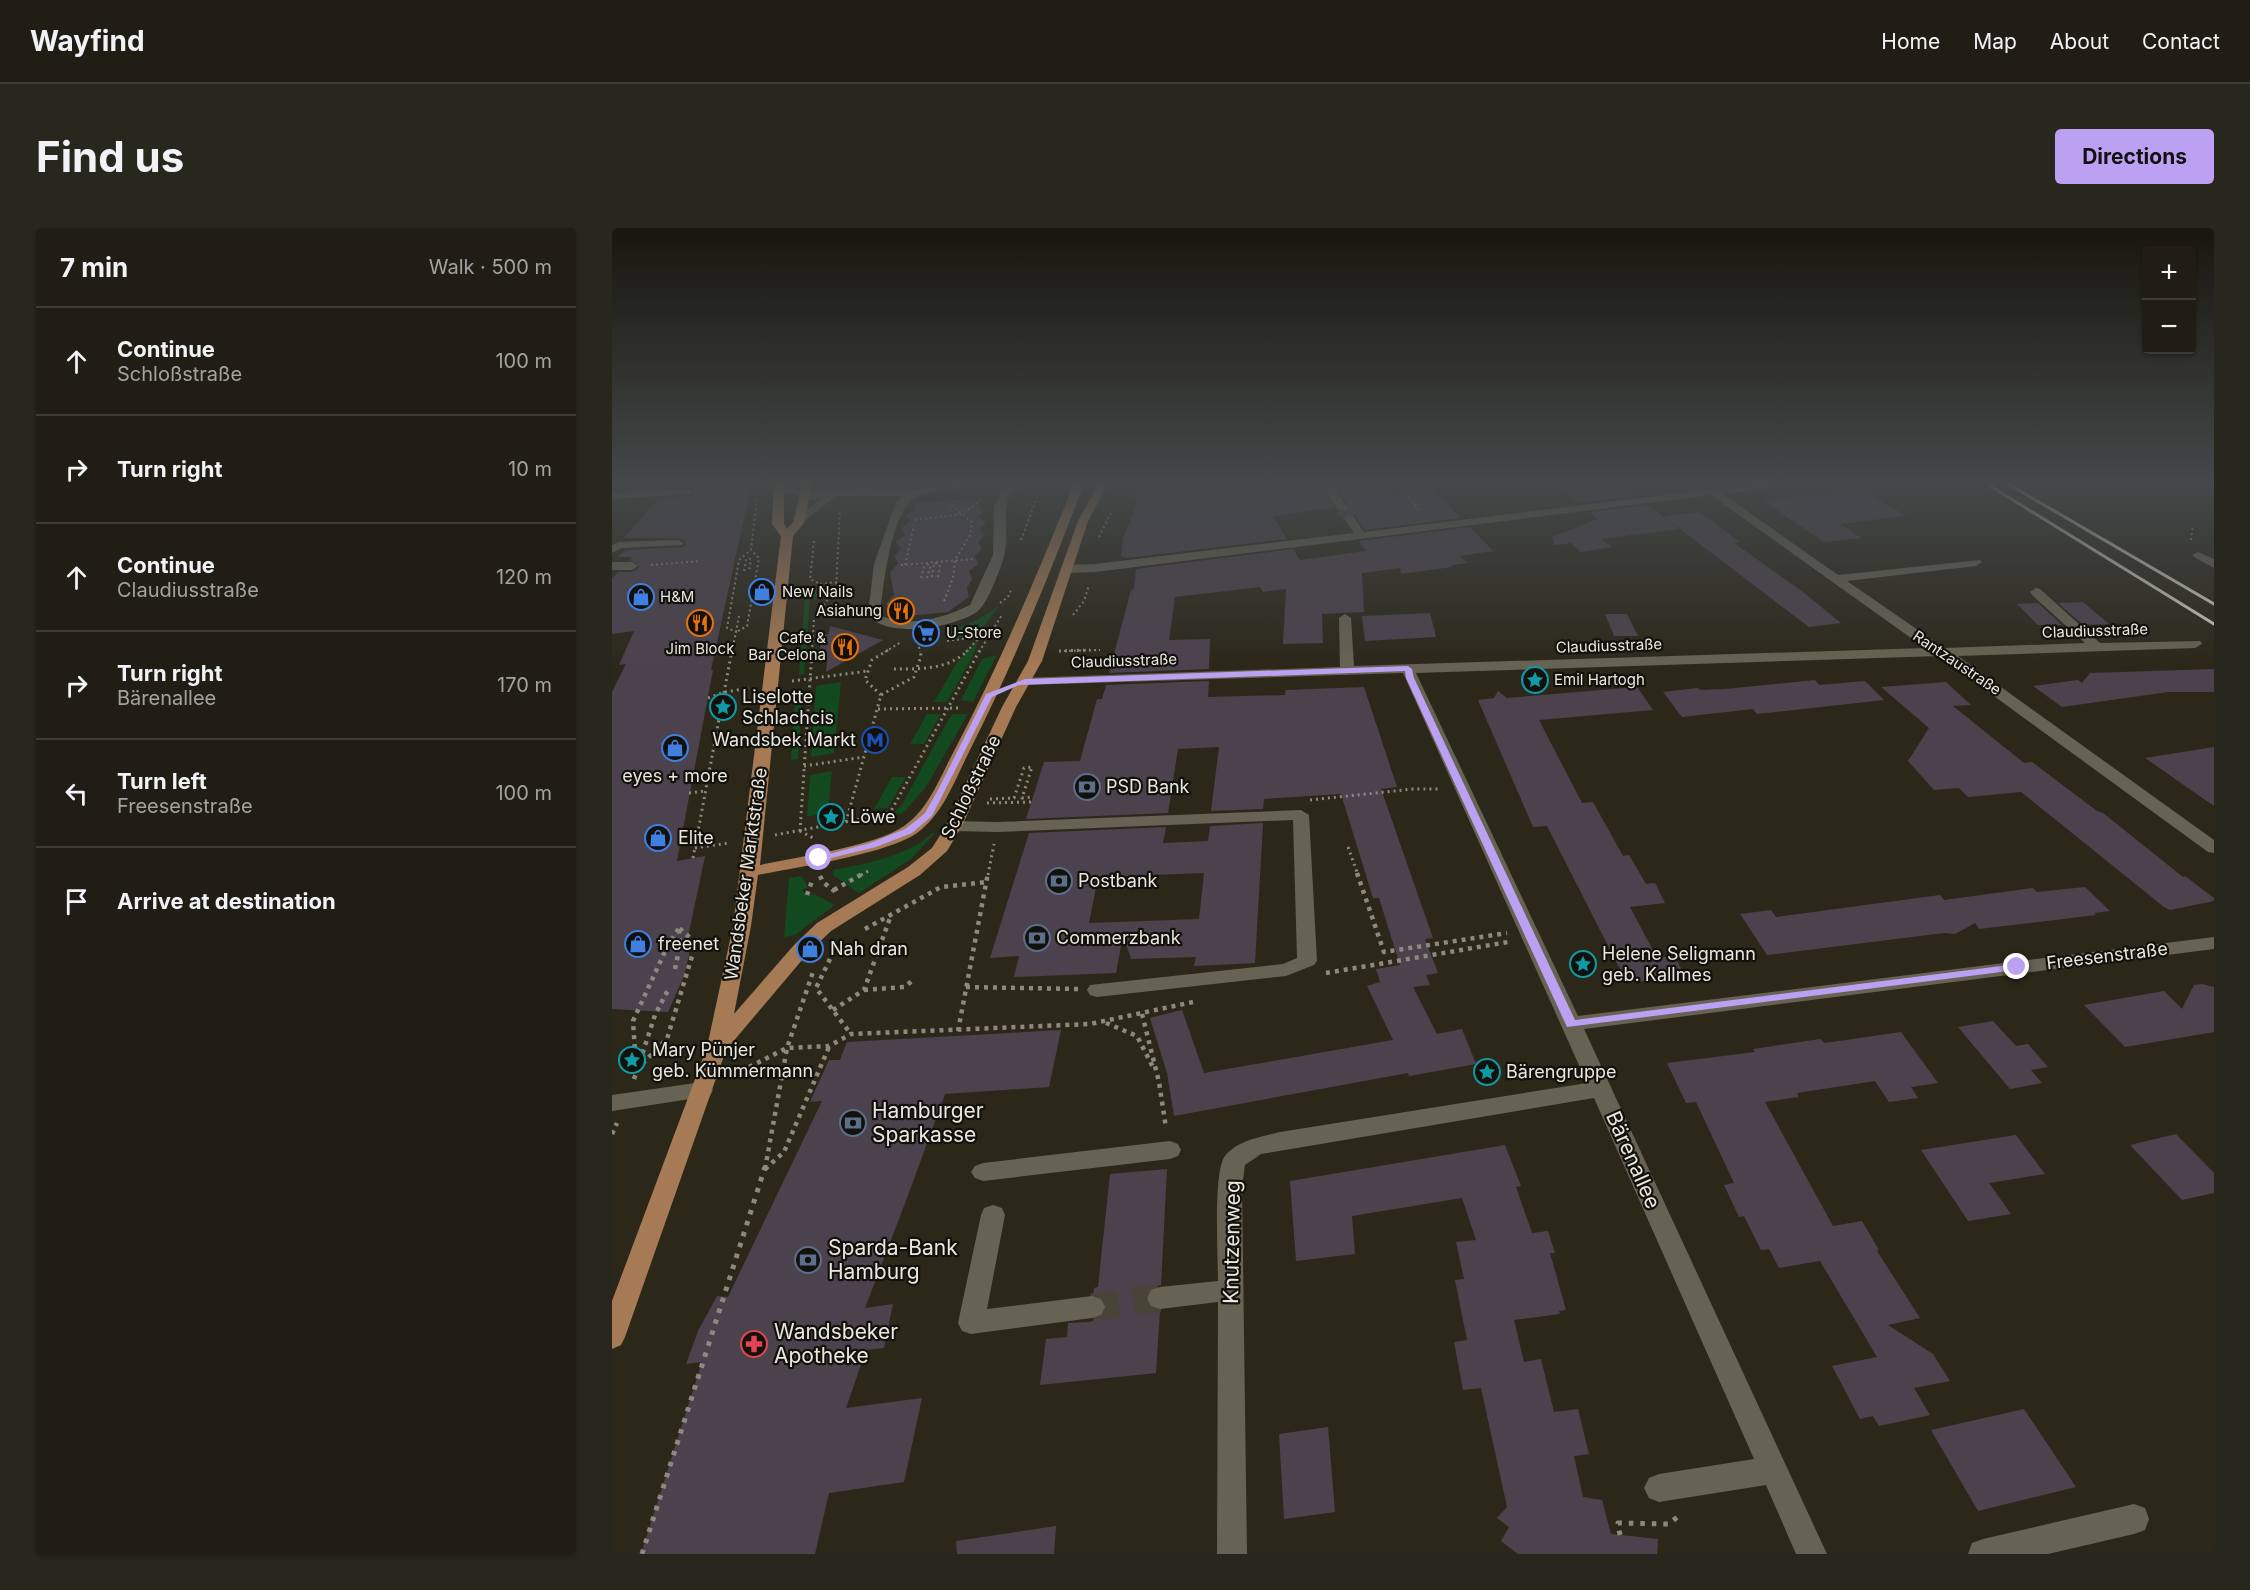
<!DOCTYPE html>
<meta charset="utf-8">
<style>
:root{--surface:#201e14;--page:#28271d;--text:#f1f3f6;--muted:#a2a2a0;--line:#3d3c34;--accent:#bca0f2}
body{margin:0;font-family:Inter,sans-serif;background:var(--page);color:var(--text)}
.controls{position:absolute;right:18px;top:18px;display:grid;overflow:hidden;border-radius:6px;box-shadow:0 2px 4px #0004}
.controls button{width:54px;height:54px;display:grid;place-items:center;padding:0;border:0;border-bottom:2px solid var(--line);background:var(--surface);color:var(--text);font:30px sans-serif}
.stop{position:absolute;width:18px;height:18px;margin:-14px;border:4px solid #bca0f2;border-radius:50%;background:#fff}
.stop.end{background:#bca0f2;border-color:#fff;box-shadow:0 2px 6px #0008}
.list{margin:0;padding:0;list-style:none}
h2{display:flex;justify-content:space-between;align-items:center;height:78px;margin:0;padding:0 24px;font-size:26px}
h2 small{font-size:20px;font-weight:400;color:var(--muted)}
.list li{display:grid;grid-template-columns:39px 1fr auto;gap:18px;align-items:center;box-sizing:border-box;height:108px;padding:0 24px;border-top:2px solid var(--line)}
.list b{display:block;font-size:22px;white-space:nowrap}
.list p{margin:0;font-size:20px;white-space:nowrap;color:var(--muted)}
.list em{font-size:20px;font-style:normal;color:var(--muted)}
.icon{flex:none;width:33px;height:33px;fill:none;stroke:currentColor;stroke-width:2;stroke-linecap:round;stroke-linejoin:round}
.map{position:relative;flex:none;width:1602px;height:1326px;overflow:hidden;border-radius:6px}
header{display:flex;align-items:center;gap:36px;box-sizing:border-box;height:84px;padding:0 30px;background:var(--surface);border-bottom:2px solid var(--line)}
header strong{font-size:28px}
nav{display:flex;gap:33px;margin-inline-start:auto;font-size:21px}
.intro{display:flex;align-items:center;justify-content:space-between;box-sizing:border-box;height:144px;padding:0 36px}
h1{margin:0;font-size:42px}
.button{padding:15px 27px;border-radius:6px;background:var(--accent);color:#111;font-size:21px;font-weight:700}
main{display:flex;gap:36px;padding:0 36px}
aside{flex:1;background:var(--surface);border-radius:6px;box-shadow:0 2px 4px #0004}
.map>svg:first-child{display:block}
.green{fill:#13491f}
.building{fill:#4c424e;fill-rule:evenodd}
.lines{fill:none;stroke-linecap:round;stroke-linejoin:round}
.minor-tunnel-far1{stroke:#484538;stroke-width:12;stroke-dasharray:12 6;stroke-linecap:butt}
.minor-tunnel{stroke:#484538;stroke-width:27;stroke-dasharray:27 14;stroke-linecap:butt}
.path-far3{stroke:#8c8a7f;stroke-width:2;stroke-dasharray:2 3;stroke-linecap:butt}
.path-far2{stroke:#8c8a7f;stroke-width:3;stroke-dasharray:2 4;stroke-linecap:butt}
.path-far1{stroke:#8c8a7f;stroke-width:4.5;stroke-dasharray:4 5;stroke-linecap:butt}
.path{stroke:#8c8a7f;stroke-width:5;stroke-dasharray:4.5 7;stroke-linecap:butt}
.minor{fill:#676354;fill-rule:evenodd}
.major{fill:#a57a55;fill-rule:evenodd}
.rail{stroke:#d0cec5;stroke-width:3}
.route{fill:#bca0f2}
.labels{text-anchor:middle;stroke-width:4.5;stroke-linejoin:round;paint-order:stroke}
.far-poi-label{font-size:15px;fill:#e9e7df;stroke:#12110b;text-anchor:start}
.far-street-label{font-size:15px;fill:#e9e7df;stroke:#12110b}
.poi-label{font-size:18px;fill:#e9e7df;stroke:#12110b;text-anchor:start}
.street-label{font-size:18px;fill:#e9e7df;stroke:#12110b}
.near-poi-label{font-size:21px;fill:#e9e7df;stroke:#12110b;text-anchor:start}
.near-street-label{font-size:21px;fill:#e9e7df;stroke:#12110b}
</style>
<header>
<strong>Wayfind</strong>
<nav><a>Home</a><a>Map</a><a>About</a><a>Contact</a></nav>
</header>
<div class="intro"><h1>Find us</h1><a class="button">Directions</a></div>
<main>
<aside>
<h2>7 min<small>Walk · 500 m</small></h2>
<ul class="list">
<li><svg class="icon" aria-label="ahead" viewBox="0 0 24 24"><path d="M12 20V5M6 11l6-6 6 6"/></svg><div><b>Continue</b><p>Schloßstraße</p></div><em>100 m</em></li>
<li><svg class="icon" aria-label="right" viewBox="0 0 24 24"><path d="M7 20v-9h11M14 6l5 5-5 5"/></svg><div><b>Turn right</b></div><em>10 m</em></li>
<li><svg class="icon" aria-label="ahead" viewBox="0 0 24 24"><path d="M12 20V5M6 11l6-6 6 6"/></svg><div><b>Continue</b><p>Claudiusstraße</p></div><em>120 m</em></li>
<li><svg class="icon" aria-label="right" viewBox="0 0 24 24"><path d="M7 20v-9h11M14 6l5 5-5 5"/></svg><div><b>Turn right</b><p>Bärenallee</p></div><em>170 m</em></li>
<li><svg class="icon" aria-label="left" viewBox="0 0 24 24"><path d="M17 20v-9H6M10 6l-5 5 5 5"/></svg><div><b>Turn left</b><p>Freesenstraße</p></div><em>100 m</em></li>
<li><svg class="icon" aria-label="arrive" viewBox="0 0 24 24"><path d="M6 21V4h12l-3 4 3 4H6"/></svg><div><b>Arrive at destination</b></div></li>
</ul>
</aside>
<div class="map">
<svg width="1602" height="1326" viewBox="0 0 1602 1326">
<rect width="100%" height="100%" fill="#2b281a"/>
<path class="green" d="M239,253H324L289,261L236,259Z
M204,361L205,369L198,371L192,446L187,447L193,368L197,362Z
M388,377L365,407L339,410L337,404L367,391Z
M366,412L361,428L335,474H322L344,436Z
M385,427L361,474L349,472L370,431Z
M229,454L222,525L199,529L204,458Z
M191,460L186,531L179,532L184,461Z
M315,486H329L312,516H298Z
M341,486H356L314,559L290,586L282,585L291,575L336,492Z
M220,543L216,584L195,589L198,547Z
M280,549H294L276,580L262,581Z
M320,605H323L299,631L247,665L221,647V642C249,637 300,627 320,605Z
M190,648L196,659L190,662L196,668L202,666L223,677L183,707L172,709L177,650Z"/>
<path class="building" d="M62,253H140L99,442H101L65,633L93,628L77,704V727L72,748L56,784L0,781V464L14,436L7,437L22,403L0,406V351L6,344H20L28,339L18,332L21,329H6L14,322L70,319L74,317L73,313L66,310H12L47,270L81,268L80,260H56Z
M541,253H774L784,266L821,262L849,290L753,302L742,286L736,285L731,288L728,284H734L737,279L724,259L719,257L711,262L722,279L661,289L675,311L515,330L509,328L511,310L525,277L522,261H528L526,255Z
M940,253H1005L1024,268L967,275Z
M1250,261L1294,288L1229,296L1249,310L1212,314L1150,272Z
M361,271L372,283L367,289L374,295L368,301L372,307L366,315L370,321L362,328L366,336L357,343L360,351L355,360L357,369L336,384L286,389L274,376L282,367L278,345L286,335L282,328L289,321L284,314L293,307L290,300L297,294L295,287L303,281V275Z
M1036,277L1067,301L989,311L1000,319L969,324L959,315L942,317L940,309L986,291L978,284Z
M1087,284L1128,314L1122,315L1191,364L1229,395L1197,399L1051,288Z
M858,299L881,323L848,328L855,335L839,337L840,339L789,346L788,340L750,345L752,384L710,386L711,415L671,416L674,361L651,364L648,359L563,369L557,412L598,411L597,441L497,445L519,362L522,360L524,341L681,321L688,332L754,323L747,313Z
M1471,374L1497,396L1471,397L1446,375Z
M1426,375L1450,397H1426L1405,376Z
M818,385L824,409L753,413L750,388Z
M993,386H1015L1026,408H1002Z
M218,398L271,412L214,444L215,432L207,433L209,407L217,406Z
M1602,441V464H1556L1450,479L1421,458L1466,452L1470,455L1478,445Z
M1203,452L1207,457L1253,453L1272,472L1145,486L1141,481L1070,489L1051,464L1086,460L1088,462L1113,461Z
M597,453L596,469L673,467L674,462L752,459L785,559L769,561L821,710L813,711L826,745L814,747L818,757L801,759L825,806L850,801L864,836L797,848L796,845L562,888L555,845L538,790L570,782L592,845L781,812L755,758L768,754L764,741L788,737L767,670H761L729,566L652,571L651,581L599,583L607,519L566,521L556,585L414,591L432,534L468,533L485,471H490L494,457Z
M1334,454L1359,477L1341,478L1412,535L1420,534L1485,583L1491,585L1571,649L1573,648L1602,670V673L1558,682L1552,679L1409,564L1356,569L1347,560L1322,562L1296,533L1317,500L1269,459Z
M1025,459L1041,482L927,492L970,575L981,574L1011,628L1017,627L1034,656L1043,655L1053,675L1018,679L1045,730L1062,727L1073,748L1015,755L935,598L921,599L866,472L882,470L886,463L895,470Z
M1602,519V578L1533,530Z
M651,595L643,735L582,738L584,729L519,731L511,707L504,745L402,749L407,728L378,730L417,605L554,599L551,615L596,613L598,598ZM592,645L587,691L477,695L486,649Z
M1473,659L1498,683L1482,685L1484,687L1367,701L1363,695L1343,706L1332,705L1155,727L1128,686L1159,682L1164,689L1328,667L1332,672L1421,660L1425,664Z
M1590,756L1602,759V804L1513,819L1472,777L1552,763L1570,781L1582,757Z
M1381,793L1404,818L1416,816L1436,839L1419,842L1430,855L1398,861L1346,799Z
M449,802L437,859L333,866L295,970L253,1080L281,1076L272,1120L254,1122L234,1180L310,1170L292,1254L217,1265L203,1326H29L90,1134L74,1136L86,1103L105,1068L116,1069L210,873L198,874L217,832H228L235,814Z
M1289,804L1326,855L1299,859L1306,870L1277,874L1263,853L1185,865L1187,869L1153,874L1221,998L1250,993L1267,1022L1265,1023L1308,1090L1276,1097L1321,1126L1338,1153L1302,1160L1318,1187L1267,1198L1261,1188L1248,1191L1220,1138L1265,1129L1208,1033L1167,1040L1157,1021L1149,1022L1132,988L1127,989L1112,957L1122,955L1084,874L1074,875L1055,835L1143,824L1141,821L1208,811L1213,815Z
M1564,906L1602,945V965L1570,972L1518,917Z
M1404,907L1433,946L1377,955L1399,986L1356,993L1309,922Z
M893,917L909,958L904,959L920,1005L936,1003L943,1025H938L954,1082L947,1083L948,1086L902,1092L912,1134L929,1131L942,1184L966,1181L977,1226L962,1228L971,1269L990,1272L999,1306L1046,1311L1045,1326H906L889,1313L897,1299L885,1290L895,1279L869,1160L851,1162L842,1114L855,1112L843,1052L852,1051L844,1014L864,1012L850,970L740,988L743,1026L684,1033L678,953Z
M555,941L549,1057L538,1060L533,1069L537,1079L548,1083L544,1145L428,1157L434,1111L455,1109L456,1095L478,1094L490,1089L495,1080L491,1070L481,1066L482,1060L486,1059L498,946Z
M1412,1181L1464,1259L1366,1283L1319,1202Z
M716,1199L723,1284L672,1291L667,1206Z
M444,1298L442,1326H345L344,1313Z"/>
<g class="lines">
<path class="minor-tunnel-far1" d="M730,280L737,290"/>
<path class="minor-tunnel" d="M480,1079L548,1070"/>
<path class="path-far3" d="M784,253L808,283
M137,258L146,257
M92,262L107,261
M303,292L350,286L369,272
M487,309L500,283
M409,312L425,269
M1579,312L1581,297
M202,313L198,351L208,356
M323,335L328,338L326,349
M39,337L89,333
M289,337L361,331
M293,337L302,297
M132,343L134,332L137,330L139,332L137,343
M320,349L322,336
M309,350L312,339L317,336
M315,350L319,336
M208,371V356L225,354
M332,373L341,350L343,332L358,307L360,294L340,278L341,273
M388,375L396,369L400,360
M461,387L472,373L477,357
M126,403L135,398L147,330L139,322
M125,404L115,400L127,332L139,322L145,269
M335,413L366,409
M306,414L308,424
M447,423L488,422
M120,424L127,388
M200,424L202,390L224,360L228,282
M273,424L289,414
M354,424L367,410L377,404
M367,424L390,387"/>
<path class="path-far2" d="M447,423L478,422
M282,441C307,441 337,442 356,422
M180,453L256,443
M269,467L253,452L260,432L276,422
M96,470L113,464L137,460
M266,481L349,480
M192,538L252,529
M77,565L94,563
M378,571L402,570L412,540L420,539L410,570L420,569
M698,572L801,561H828
M375,575L419,574
M234,594L269,467L302,449L309,428L308,422
M188,603L200,422
M188,603L203,611
M163,607L270,587L279,583L368,422
M736,619L746,647
M83,620L117,615
M81,630L120,422
M249,647L258,642
M376,647L382,616"/>
<path class="path-far1" d="M745,645L772,724L895,705
M208,648L211,654L226,666
M222,662L252,645
M195,667L201,650
M253,701L329,659L374,654
M218,731L204,760L239,806
M63,741L68,717L67,701
M714,745L896,714
M354,759L466,761
M252,762L292,759L303,751
M221,782L252,762L278,690
M530,786L547,854L554,900
M494,795L525,808L541,839
M346,803L376,645
M24,838L21,793L55,719L67,700
M24,842L55,811L84,715L67,700
M121,847L175,820L217,818L239,806L478,796L581,774
M22,851L43,787L57,760
M0,906L5,895
M153,941L172,924L217,819
M153,941L175,820L201,744"/>
<path class="path" d="M153,941L155,939
M1008,1307L1006,1295L1057,1296L1070,1285
M30,1326L153,939"/>
<path class="minor" d="M357,253H383L378,256C360,259 320,261 304,269C279,281 271,359 268,386L272,389C301,399 331,390 358,377L381,327L382,279L389,263L411,253H426L398,265C389,288 398,306 392,328C389,340 376,374 367,382C355,393 322,400 306,401C288,401 267,401 256,386L262,336L284,274L292,268H224L186,298L182,297V293L210,269L203,272L161,261L166,258L193,264L248,260L303,262Z
M1165,253H1197L1192,256L1111,266L1226,347L1368,332L1370,334L1364,338L1235,353L1332,420L1473,415L1420,367L1418,364L1424,360L1428,361L1488,415L1588,413L1590,416L1583,420L1346,428L1602,612V625L1596,624L1327,428L804,445L966,788L1602,709V721L972,801L1215,1326H1184L1154,1257L1047,1274L1037,1270L1032,1260L1037,1250L1047,1246L1142,1231L982,870L649,926L633,937L630,959L635,1326H605L606,1074L548,1081L539,1078L535,1070L539,1062L548,1059L606,1053C606,1029 601,943 613,928C626,912 649,909 668,904L975,855L791,445L413,457L406,453L408,450L728,439L727,390L733,386L739,390L742,438L1313,420L1099,267L483,344L454,345L448,341L454,337L483,336L742,305L732,290L737,287L741,288L752,304L1093,262V259L1103,261Z
M718,259L722,260L735,280L734,282H726L725,280L713,262Z
M75,261L79,262V266L0,271V265Z
M66,312L72,315L70,317L10,320L0,325V317L7,314Z
M1586,324L1602,331V340L1582,329L1580,327Z
M0,334H20L26,338L20,342H0Z
M689,582L697,587L705,733L702,737L674,748L485,769L478,767L475,762L478,757L671,736L685,730L681,592L385,604L342,603L334,598L342,593L385,594Z
M90,854L98,856L101,862L98,868L0,883V867Z
M558,913L566,916L569,922L566,928L558,931L371,953L363,950L359,944L363,938L371,935Z
M381,977L390,980L393,987L375,1081L480,1068L489,1071L493,1079L489,1087L480,1090L359,1106L350,1103L346,1095L369,987L372,980Z
M1522,1276L1533,1280L1537,1291L1533,1302L1522,1306L1436,1326H1356L1360,1315L1371,1311Z"/>
<path class="major" d="M162,253H172V296L175,301L181,294L191,253H201L192,295L181,308L148,637C184,629 264,618 292,598C317,581 328,549 342,523C388,436 426,345 463,253H473C438,346 401,437 356,526C342,554 331,586 305,605C275,626 185,639 146,647L139,698L122,786L182,717L205,695L296,639L320,620L334,598L390,479L416,433L466,293L488,253H498L476,293L430,433L404,479L350,598L335,623L308,647L219,703L196,725L114,822L13,1109L9,1117L0,1121V1073L95,819L121,698L169,308L160,296Z"/>
<path class="rail" d="M1370,253L1602,396
M1391,253L1602,376"/>
</g>
<linearGradient id="sky" x2="0" y2="1"><stop stop-color="#18160e"/><stop offset="0.58" stop-color="#444849"/><stop offset="1" stop-color="#444849" stop-opacity="0"/></linearGradient>
<rect width="1602" height="439" fill="url(#sky)"/>
<path class="route" d="M796,438L800,441L802,450L963,792L1405,736L1410,739L1405,742L955,799L794,450L793,443L407,457L380,469L320,588L300,605L264,619L207,633L202,630L258,615L293,601L306,591L313,585L326,562L374,466L413,451Z"/>
<defs>
<symbol id="shop-ring" viewBox="-11 -11 22 22"><circle r="9.5" fill="#12110b" stroke="#3f7fe0" stroke-width="1.5"/><path d="M-5-2.5h2.3a2.7 3.5 0 0 1 5.4 0H5L5.5 6h-11ZM-1.5-2.5h3a1.5 2.3 0 0 0-3 0Z" fill="#3f7fe0"/></symbol>
<symbol id="restaurant-ring" viewBox="-11 -11 22 22"><circle r="9.5" fill="#12110b" stroke="#e8710a" stroke-width="1.5"/><path d="M-5-6h1v4h1v-4h1v4h1v-4h1v5L-1.5 .5V6h-2V.5L-5-1ZM5-6V6H3V1.5H1.5Q1.5-4 5-6Z" fill="#e8710a"/></symbol>
<symbol id="supermarket-ring" viewBox="-11 -11 22 22"><circle r="9.5" fill="#12110b" stroke="#3f7fe0" stroke-width="1.5"/><path d="M-6-5.5h2.5l.6 2H6L4.5 2H-2.5L-4.4-4H-6ZM-1.5 3.2a1.3 1.3 0 1 0 .1 0ZM3 3.2a1.3 1.3 0 1 0 .1 0Z" fill="#3f7fe0"/></symbol>
<symbol id="sight-ring" viewBox="-11 -11 22 22"><circle r="9.5" fill="#12110b" stroke="#0f9aa8" stroke-width="1.5"/><path d="M0-6L1.8-2.2L6-1.7L2.9 1.2L3.7 5.4L0 3.3L-3.7 5.4L-2.9 1.2L-6-1.7L-1.8-2.2Z" fill="#0f9aa8"/></symbol>
<symbol id="metro-ring" viewBox="-11 -11 22 22"><circle r="9.5" fill="#12110b" stroke="#1a4fb4" stroke-width="1.5"/><path d="M-5.5 5V-5H-3L0 0L3-5H5.5V5H3V-.5L0 4L-3-.5V5Z" fill="#1a4fb4"/></symbol>
<symbol id="bank-ring" viewBox="-11 -11 22 22"><circle r="9.5" fill="#12110b" stroke="#5c6f8a" stroke-width="1.5"/><path d="M-6-4H6V4H-6ZM0-2.3a2.3 2.3 0 1 0 0 4.6a2.3 2.3 0 1 0 0-4.6Z" fill="#5c6f8a"/></symbol>
<symbol id="pharmacy-ring" viewBox="-11 -11 22 22"><circle r="9.5" fill="#12110b" stroke="#e0444e" stroke-width="1.5"/><path d="M-2-6h4v4h4v4h-4v4h-4v-4h-4v-4h4Z" fill="#e0444e"/></symbol>
</defs>
<g fill-rule="evenodd">
<use href="#shop-ring" x="135" y="349" width="30" height="30"/>
<use href="#shop-ring" x="14" y="354" width="30" height="30"/>
<use href="#restaurant-ring" x="274" y="368" width="30" height="30"/>
<use href="#restaurant-ring" x="73" y="380" width="30" height="30"/>
<use href="#supermarket-ring" x="299" y="390" width="30" height="30"/>
<use href="#restaurant-ring" x="218" y="404" width="30" height="30"/>
<use href="#sight-ring" x="908" y="437" width="30" height="30"/>
<use href="#sight-ring" x="96" y="464" width="30" height="30"/>
<use href="#metro-ring" x="248" y="497" width="30" height="30"/>
<use href="#shop-ring" x="48" y="505" width="30" height="30"/>
<use href="#bank-ring" x="460" y="544" width="30" height="30"/>
<use href="#sight-ring" x="204" y="574" width="30" height="30"/>
<use href="#shop-ring" x="31" y="595" width="30" height="30"/>
<use href="#bank-ring" x="432" y="638" width="30" height="30"/>
<use href="#bank-ring" x="410" y="695" width="30" height="30"/>
<use href="#shop-ring" x="11" y="701" width="30" height="30"/>
<use href="#shop-ring" x="183" y="706" width="30" height="30"/>
<use href="#sight-ring" x="956" y="721" width="30" height="30"/>
<use href="#sight-ring" x="5" y="817" width="30" height="30"/>
<use href="#sight-ring" x="860" y="829" width="30" height="30"/>
<use href="#bank-ring" x="226" y="880" width="30" height="30"/>
<use href="#bank-ring" x="181" y="1017" width="30" height="30"/>
<use href="#pharmacy-ring" x="127" y="1101" width="30" height="30"/>
</g>
<g class="labels">
<g class="far-poi-label">
<text x="170" y="369">New Nails</text>
<text x="48" y="374">H&amp;M</text>
<text x="270" y="388" text-anchor="end">Asiahung</text>
<text x="334" y="410">U-Store</text>
<text x="214" y="415" text-anchor="end">Cafe &amp;<tspan x="214" dy="17">Bar Celona</tspan></text>
<text x="88" y="426" text-anchor="middle">Jim Block</text>
<text x="942" y="457">Emil Hartogh</text>
</g>
<g class="far-street-label">
<text transform="translate(1483 403) rotate(-2)" y="5">Claudiusstraße</text>
<text transform="translate(997 418) rotate(-2)" y="5">Claudiusstraße</text>
<text transform="translate(512 433) rotate(-2)" y="5">Claudiusstraße</text>
<text transform="translate(1345 435) rotate(34)" y="5">Rantzaustraße</text>
</g>
<g class="poi-label">
<text x="130" y="475">Liselotte<tspan x="130" dy="21">Schlachcis</tspan></text>
<text x="244" y="518" text-anchor="end">Wandsbek Markt</text>
<text x="63" y="554" text-anchor="middle">eyes + more</text>
<text x="494" y="565">PSD Bank</text>
<text x="238" y="595">Löwe</text>
<text x="66" y="616">Elite</text>
<text x="466" y="659">Postbank</text>
<text x="444" y="716">Commerzbank</text>
<text x="46" y="722">freenet</text>
<text x="218" y="727">Nah dran</text>
<text x="990" y="732">Helene Seligmann<tspan x="990" dy="21">geb. Kallmes</tspan></text>
<text x="40" y="828">Mary Pünjer<tspan x="40" dy="21">geb. Kümmermann</tspan></text>
<text x="894" y="850">Bärengruppe</text>
</g>
<g class="street-label">
<text transform="translate(359 559) rotate(-64)" y="6">Schloßstraße</text>
<text transform="translate(134 646) rotate(-82)" y="6">Wandsbeker Marktstraße</text>
<text transform="translate(1495 728) rotate(-7)" y="6">Freesenstraße</text>
</g>
<g class="near-poi-label">
<text x="260" y="890">Hamburger<tspan x="260" dy="24">Sparkasse</tspan></text>
<text x="216" y="1027">Sparda-Bank<tspan x="216" dy="24">Hamburg</tspan></text>
<text x="162" y="1111">Wandsbeker<tspan x="162" dy="24">Apotheke</tspan></text>
</g>
<g class="near-street-label">
<text transform="translate(1021 932) rotate(66)" y="7">Bärenallee</text>
<text transform="translate(620 1014) rotate(-89)" y="7">Knutzenweg</text>
</g>
</g>
</svg>
<div class="controls">
<button>+</button>
<button>−</button>
</div>
<div class="stop" style="left:207px;top:630px"></div>
<div class="stop end" style="left:1405px;top:739px"></div>
</div>
</main>
